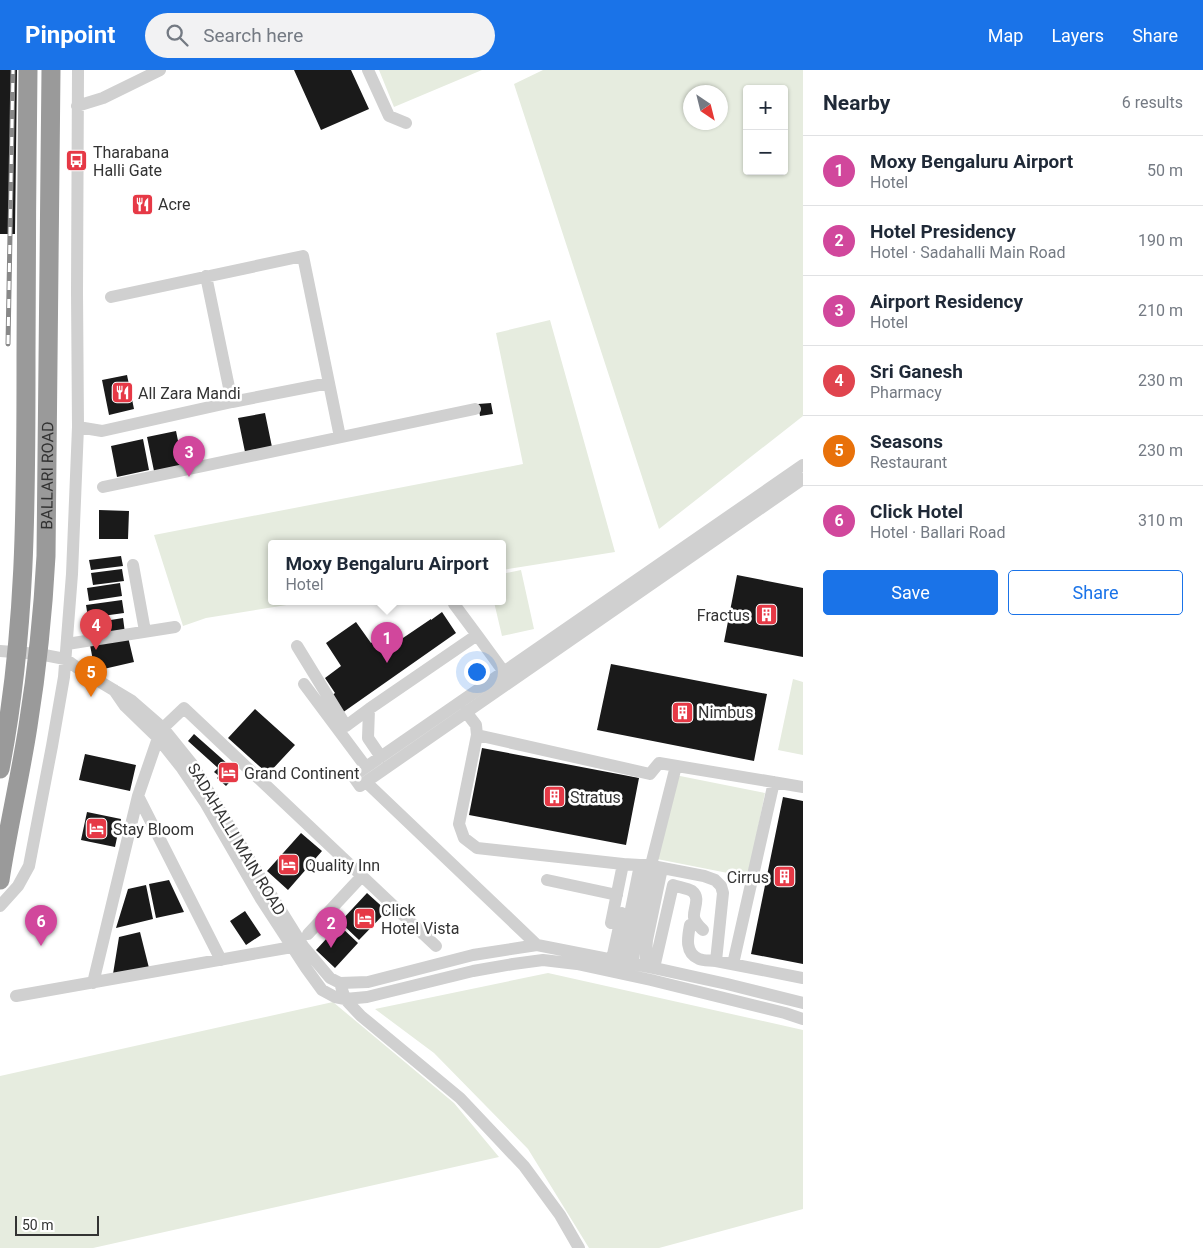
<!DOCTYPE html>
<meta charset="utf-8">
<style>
:root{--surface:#fff;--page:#f2f2f3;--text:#1f2937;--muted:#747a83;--line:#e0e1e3;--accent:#1a73e8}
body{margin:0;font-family:Roboto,sans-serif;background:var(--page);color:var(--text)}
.controls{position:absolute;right:15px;top:15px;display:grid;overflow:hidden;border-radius:5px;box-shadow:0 1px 4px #0004}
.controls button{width:45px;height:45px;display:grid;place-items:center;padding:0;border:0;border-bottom:1px solid var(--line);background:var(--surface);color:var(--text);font:25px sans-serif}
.compass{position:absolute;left:683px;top:15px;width:45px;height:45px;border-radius:50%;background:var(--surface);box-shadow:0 1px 4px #0004;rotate:145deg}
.scale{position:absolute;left:15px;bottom:12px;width:84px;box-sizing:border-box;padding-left:5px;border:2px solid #333;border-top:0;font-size:14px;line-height:18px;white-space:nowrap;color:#333;-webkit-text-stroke:4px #fff;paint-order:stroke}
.you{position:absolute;left:476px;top:601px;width:18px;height:18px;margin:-12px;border:4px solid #fff;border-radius:50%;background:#1a73e8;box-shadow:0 0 0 8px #1a73e833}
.badge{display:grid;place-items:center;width:32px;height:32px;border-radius:50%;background:var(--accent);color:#fff;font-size:16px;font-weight:700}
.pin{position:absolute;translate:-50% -41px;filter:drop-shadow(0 1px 2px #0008)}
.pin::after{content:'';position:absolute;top:26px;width:18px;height:15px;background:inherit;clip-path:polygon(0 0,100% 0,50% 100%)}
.popup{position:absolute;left:268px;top:470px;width:238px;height:65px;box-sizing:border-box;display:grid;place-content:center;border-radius:5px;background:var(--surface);filter:drop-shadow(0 1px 4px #0005);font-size:16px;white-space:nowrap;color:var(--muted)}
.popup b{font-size:19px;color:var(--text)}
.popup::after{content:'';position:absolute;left:50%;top:100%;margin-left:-10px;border:10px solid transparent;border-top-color:var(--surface)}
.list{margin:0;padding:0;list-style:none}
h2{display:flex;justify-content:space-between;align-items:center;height:65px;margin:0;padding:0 20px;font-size:21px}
h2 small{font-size:16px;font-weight:400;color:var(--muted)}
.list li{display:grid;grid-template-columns:32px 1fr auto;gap:15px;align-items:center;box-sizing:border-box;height:70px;padding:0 20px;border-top:1px solid var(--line)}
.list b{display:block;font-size:19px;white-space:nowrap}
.list p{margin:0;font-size:16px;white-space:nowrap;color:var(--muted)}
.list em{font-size:16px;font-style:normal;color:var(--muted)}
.actions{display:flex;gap:10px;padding:15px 20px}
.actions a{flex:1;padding:11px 0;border:1px solid var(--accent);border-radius:5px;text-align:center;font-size:18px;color:var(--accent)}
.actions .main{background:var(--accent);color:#fff}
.icon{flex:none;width:28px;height:28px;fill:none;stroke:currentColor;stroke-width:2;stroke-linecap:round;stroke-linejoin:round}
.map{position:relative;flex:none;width:803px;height:1178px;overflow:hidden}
header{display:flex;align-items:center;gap:30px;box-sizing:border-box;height:70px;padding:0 25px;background:var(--accent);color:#fff}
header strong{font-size:24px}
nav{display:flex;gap:28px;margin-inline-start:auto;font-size:18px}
.search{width:350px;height:45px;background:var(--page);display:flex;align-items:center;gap:12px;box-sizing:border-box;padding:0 18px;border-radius:28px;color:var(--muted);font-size:19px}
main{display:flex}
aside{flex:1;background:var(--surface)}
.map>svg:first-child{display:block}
.green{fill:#e6ecdf;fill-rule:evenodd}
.building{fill:#1a1a1a}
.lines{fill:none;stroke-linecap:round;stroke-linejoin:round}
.minor{stroke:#d0d0d0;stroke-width:12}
.highway{stroke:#9a9a9a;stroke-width:19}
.rail-casing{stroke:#888;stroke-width:5}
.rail{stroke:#fff;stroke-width:3;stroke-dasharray:9;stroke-linecap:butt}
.labels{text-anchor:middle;stroke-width:5;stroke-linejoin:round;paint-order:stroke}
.poi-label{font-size:16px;fill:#333;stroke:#fff;text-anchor:start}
.street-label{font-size:16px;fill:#333;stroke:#fff}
</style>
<header>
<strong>Pinpoint</strong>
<div class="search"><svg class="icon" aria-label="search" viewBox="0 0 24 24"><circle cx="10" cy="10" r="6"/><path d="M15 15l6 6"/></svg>Search here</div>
<nav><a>Map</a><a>Layers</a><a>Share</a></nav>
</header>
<main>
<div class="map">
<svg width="803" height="1178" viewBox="0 0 803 1178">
<rect width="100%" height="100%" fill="#fff"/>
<path class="green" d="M379,0H482L394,37Z
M543,0H803V346L659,459L514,14ZM747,19H784V101H747ZM690,22H720V52H690Z
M550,250L615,482L502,500V474H272V532H305L206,548L183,556L154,465L523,394L496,263Z
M521,500L534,559L502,566L494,532H502V504Z
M793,609L803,612V685L778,680Z
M675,705L765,723L748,807L657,789Z
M548,903L803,960V1139L659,1178H589L528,1079L434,983L375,939Z
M333,932L454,1033L499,1087L93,1178H0V1006Z"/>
<path class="building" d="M0,0H17L15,164H0Z
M294,0H351L369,39L321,60Z
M127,305L134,339L109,345L102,310Z
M491,333L493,344L480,346L478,334Z
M265,343L272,377L245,382L238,348Z
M176,361L183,395L154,401L147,367Z
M143,369L149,400L117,407L111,376Z
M99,440L129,441L128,469H99Z
M121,486L123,496L91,500L89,490Z
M122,499L124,511L93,515L91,503Z
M737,505L803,518V587L724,572Z
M120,513L122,526L89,531L87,518Z
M122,530L124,543L88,548L86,535Z
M442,542L456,563L342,643L331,626L335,623L325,608L341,596L326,573L356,552L371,573L392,559L400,570L431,549V550Z
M123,548L125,563L88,567L86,554Z
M128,567L134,592L95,601L90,575Z
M611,594L767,624L754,691L597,660Z
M255,639L295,675L268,704L228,668Z
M194,664L238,703L226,716L217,708L219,706L214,702L218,698L188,671Z
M482,678L639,708L626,775L469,745Z
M85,684L136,695L130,721L79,710Z
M783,727L803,731V894L751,884Z
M87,742L121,749L115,777L81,770Z
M301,763L322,781L288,820L267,801Z
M169,810L184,842L156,848L149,814Z
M146,815L153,849L116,858L128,819Z
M367,823L387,841L359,870L340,852Z
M245,841L261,865L246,875L230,851Z
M339,855L358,873L335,898L316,880Z
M140,862L149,898L113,904L119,867Z"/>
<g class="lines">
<path class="minor" d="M368,0L389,46L406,53
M77,36L103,28L160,0
M206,206L232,332
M111,227L303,186L340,367
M78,357L102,361L232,332L329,313
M803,395L353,706L360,716L803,409
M103,417L475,339
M133,495L145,561
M454,534L477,565
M67,574L175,557
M297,576L346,656L369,639
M0,581L39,584L65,589L82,601L132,631L163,658L192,694L265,815L303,876L330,908L340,913L345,929L361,946L460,1028L524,1096L560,1145L579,1178
M304,614L366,697
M114,620L125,636L158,668L181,697L206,734L261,829L306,898L322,920L335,927L345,929L367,927L473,901L513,894L543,890L577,894L651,910L785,943L803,949
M466,642L476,655L477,665L459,754L464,768L477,778L623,794L640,795
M477,665L650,704L659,693L803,717
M381,687L368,668L369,639L477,565L504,602
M366,712L537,875
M138,726L221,890
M547,810L617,825
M0,836L18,816L29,796L52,676L64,607L72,504L78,357L77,222L78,0
M611,853L623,794
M690,855C688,866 684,883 699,889C704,891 710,890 716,891
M308,864L361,807
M612,889L622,843
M622,892L625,869L640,795H647L704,806L715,810L721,816L723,823L716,891L803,908
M632,893L651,795L676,696
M733,894L774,712
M645,896L647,870L662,798
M654,898L673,815C678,817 687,818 692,821C701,828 693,839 694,847C695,853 699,856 703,860
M93,913L138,726L158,668L163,658L184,638L436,876
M340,913L368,912L473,885L537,875L654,898L727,914L803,933
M16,926L292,877"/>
<g class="highway">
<path d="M0,699C27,562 26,422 26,284C26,189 27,95 28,0"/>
<path id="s1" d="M0,810C8,758 20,708 28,656C37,600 43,543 46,486L51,0"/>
</g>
<defs>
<path id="rail" d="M8,274L13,0"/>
</defs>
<use href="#rail" class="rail-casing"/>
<use href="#rail" class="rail"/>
</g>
<defs>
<symbol id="bus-square" viewBox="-11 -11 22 22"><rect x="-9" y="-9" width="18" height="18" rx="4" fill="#e63946" stroke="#fff"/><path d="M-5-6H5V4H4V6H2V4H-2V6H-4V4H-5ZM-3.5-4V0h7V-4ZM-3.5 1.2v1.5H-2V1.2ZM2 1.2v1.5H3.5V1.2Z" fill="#fff"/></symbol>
<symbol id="restaurant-square" viewBox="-11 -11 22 22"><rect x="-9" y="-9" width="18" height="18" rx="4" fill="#e63946" stroke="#fff"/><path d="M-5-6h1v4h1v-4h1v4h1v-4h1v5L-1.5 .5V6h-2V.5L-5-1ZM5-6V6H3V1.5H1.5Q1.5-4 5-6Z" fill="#fff"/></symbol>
<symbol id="building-square" viewBox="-11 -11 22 22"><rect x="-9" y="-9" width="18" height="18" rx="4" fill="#e63946" stroke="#fff"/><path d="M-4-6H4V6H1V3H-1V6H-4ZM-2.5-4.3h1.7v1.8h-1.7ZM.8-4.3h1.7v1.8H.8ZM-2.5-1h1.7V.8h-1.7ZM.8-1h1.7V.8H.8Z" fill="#fff"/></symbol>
<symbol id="hotel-square" viewBox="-11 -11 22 22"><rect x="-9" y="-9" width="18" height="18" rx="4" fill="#e63946" stroke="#fff"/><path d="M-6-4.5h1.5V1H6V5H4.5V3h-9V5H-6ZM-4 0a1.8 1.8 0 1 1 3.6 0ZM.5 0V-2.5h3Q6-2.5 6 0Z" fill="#fff"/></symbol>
</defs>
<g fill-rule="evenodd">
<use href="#bus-square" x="64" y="78" width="25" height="25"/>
<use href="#restaurant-square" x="130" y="122" width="25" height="25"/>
<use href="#restaurant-square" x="110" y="310" width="25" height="25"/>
<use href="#building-square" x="754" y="532" width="25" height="25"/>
<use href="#building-square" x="670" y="630" width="25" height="25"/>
<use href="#hotel-square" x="216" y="690" width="25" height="25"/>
<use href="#building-square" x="542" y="714" width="25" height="25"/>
<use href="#hotel-square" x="84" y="746" width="25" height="25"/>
<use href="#hotel-square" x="276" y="782" width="25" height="25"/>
<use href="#building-square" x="772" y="794" width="25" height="25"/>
<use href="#hotel-square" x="352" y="836" width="25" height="25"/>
</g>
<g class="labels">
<g class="poi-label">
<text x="93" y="88">Tharabana<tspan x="93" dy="18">Halli Gate</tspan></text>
<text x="158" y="140">Acre</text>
<text x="138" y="329">All Zara Mandi</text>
<text x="750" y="551" text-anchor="end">Fractus</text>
<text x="698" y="648">Nimbus</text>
<text x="244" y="709">Grand Continent</text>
<text x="570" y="733">Stratus</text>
<text x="113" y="765">Stay Bloom</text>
<text x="305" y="801">Quality Inn</text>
<text x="769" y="813" text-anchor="end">Cirrus</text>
<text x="381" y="846">Click<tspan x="381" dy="18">Hotel Vista</tspan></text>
</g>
<g class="street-label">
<text dy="6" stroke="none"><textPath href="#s1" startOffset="408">BALLARI ROAD</textPath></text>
<text transform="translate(237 769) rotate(59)" y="6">SADAHALLI MAIN ROAD</text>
</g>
</g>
</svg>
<div class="controls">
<button>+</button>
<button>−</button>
</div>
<svg class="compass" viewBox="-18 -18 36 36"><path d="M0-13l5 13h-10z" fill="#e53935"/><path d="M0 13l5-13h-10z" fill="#747a83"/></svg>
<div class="scale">50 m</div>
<div class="you"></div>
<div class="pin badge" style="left:387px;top:593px;background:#d1479c">1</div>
<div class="popup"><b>Moxy Bengaluru Airport</b>Hotel</div>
<div class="pin badge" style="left:331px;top:878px;background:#d1479c">2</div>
<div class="pin badge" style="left:189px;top:407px;background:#d1479c">3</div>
<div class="pin badge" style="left:96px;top:580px;background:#e0444e">4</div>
<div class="pin badge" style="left:91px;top:627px;background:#e8710a">5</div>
<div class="pin badge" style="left:41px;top:876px;background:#d1479c">6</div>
</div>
<aside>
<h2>Nearby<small>6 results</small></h2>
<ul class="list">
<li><span class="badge" style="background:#d1479c">1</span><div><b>Moxy Bengaluru Airport</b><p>Hotel</p></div><em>50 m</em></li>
<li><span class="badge" style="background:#d1479c">2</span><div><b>Hotel Presidency</b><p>Hotel · Sadahalli Main Road</p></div><em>190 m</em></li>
<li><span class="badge" style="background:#d1479c">3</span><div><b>Airport Residency</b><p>Hotel</p></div><em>210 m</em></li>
<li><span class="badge" style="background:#e0444e">4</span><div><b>Sri Ganesh</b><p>Pharmacy</p></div><em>230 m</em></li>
<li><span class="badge" style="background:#e8710a">5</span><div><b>Seasons</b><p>Restaurant</p></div><em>230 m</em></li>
<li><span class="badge" style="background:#d1479c">6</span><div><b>Click Hotel</b><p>Hotel · Ballari Road</p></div><em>310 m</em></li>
</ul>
<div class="actions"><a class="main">Save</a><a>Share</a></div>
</aside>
</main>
